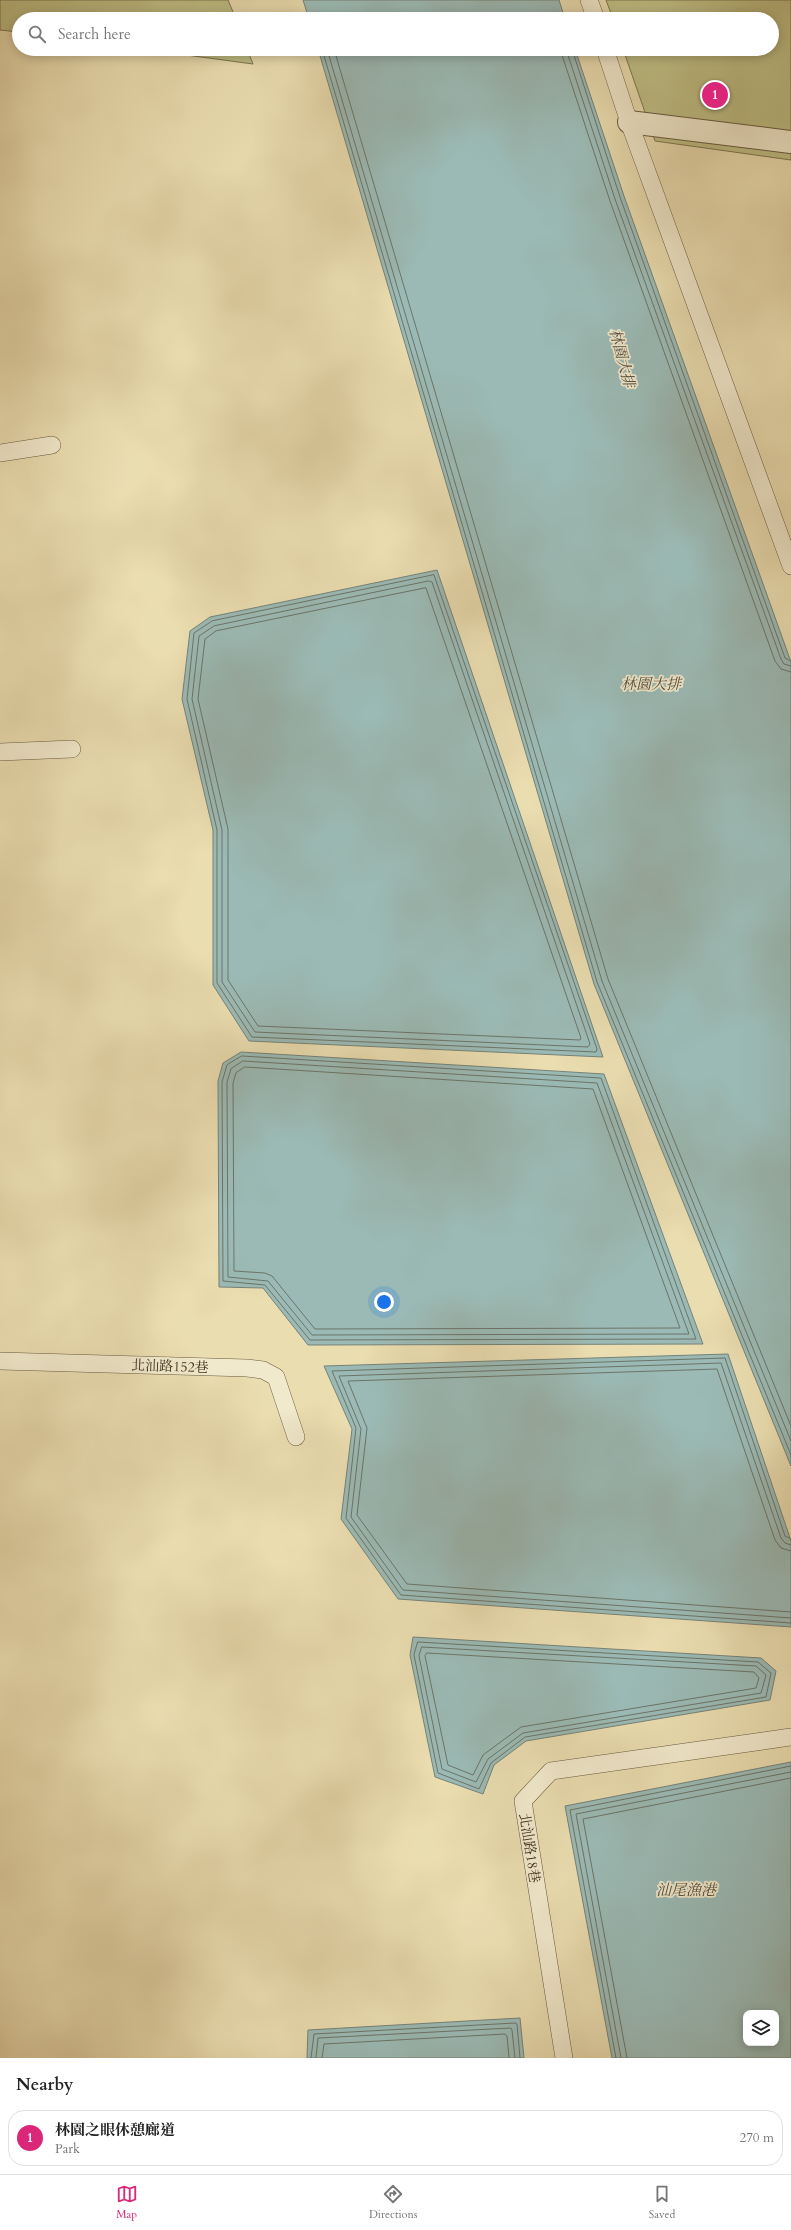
<!DOCTYPE html>
<meta charset="utf-8">
<style>
:root{--surface:#fff;--page:#f2f2f2;--text:#222;--muted:#767676;--line:#e0e0e0;--accent:#db2777}
body{margin:0;font-family:Cardo,"Noto Serif TC",serif;background:var(--page);color:var(--text)}
.controls{position:absolute;right:12px;bottom:12px;display:grid;overflow:hidden;border-radius:8px;box-shadow:0 2px 10px #0003}
.controls button{width:36px;height:36px;display:grid;place-items:center;padding:0;border:0;border-bottom:1px solid var(--line);background:var(--surface);color:var(--text);font:20px sans-serif}
.you{position:absolute;left:384px;top:1302px;width:14px;height:14px;margin:-10px;border:3px solid #fff;border-radius:50%;background:#1a73e8;box-shadow:0 0 0 6px #1a73e833}
.badge{display:grid;place-items:center;width:26px;height:26px;border-radius:50%;background:var(--accent);color:#fff;font-size:13px;font-weight:700}
.pin{position:absolute;translate:-50% -50%;border:2px solid #fff;box-shadow:0 1px 4px #0006}
.list{margin:0;padding:0;list-style:none}
h2{display:flex;justify-content:space-between;align-items:center;height:52px;margin:0;padding:0 16px;font-size:17px}
h2 small{font-size:13px;font-weight:400;color:var(--muted)}
.list li{display:grid;grid-template-columns:26px 1fr auto;gap:12px;align-items:center;box-sizing:border-box;height:56px;margin:0 8px 8px;padding:0 8px;border:1px solid var(--line);border-radius:16px}
.list b{display:block;font-size:15px;white-space:nowrap}
.list p{margin:0;font-size:13px;white-space:nowrap;color:var(--muted)}
.list em{font-size:13px;font-style:normal;color:var(--muted)}
.icon{flex:none;width:22px;height:22px;fill:none;stroke:currentColor;stroke-width:2;stroke-linecap:round;stroke-linejoin:round}
.map{position:relative;flex:none;width:791px;height:2058px;overflow:hidden}
.search{position:absolute;background:var(--surface);box-shadow:0 2px 10px #0003;left:12px;right:12px;top:12px;height:44px;display:flex;align-items:center;gap:10px;box-sizing:border-box;padding:0 14px;border-radius:22px;color:var(--muted);font-size:15px}
.sheet{height:116px;background:var(--surface)}
nav{display:flex;justify-content:space-around;align-items:center;box-sizing:border-box;height:56px;border-top:1px solid var(--line);background:var(--surface);font-size:11px;color:var(--muted)}
nav a{display:grid;justify-items:center;gap:2px}
nav .on{color:var(--accent)}
.map>svg:first-child{display:block}
.green{fill:#bfbf86;stroke:#7e7651}
.water{fill:#9bbab5;stroke:#768278;fill-rule:evenodd}
.lines{fill:none;stroke-linecap:round;stroke-linejoin:round}
.shore{stroke:#6c7468;stroke-width:1}
.lane-casing{stroke:#695a41;stroke-width:18}
.street-casing{stroke:#695a41;stroke-width:24}
.lane{stroke:#f1e9cc;stroke-width:17}
.street{stroke:#f1e9cc;stroke-width:22}
.labels{text-anchor:middle;stroke-width:3.5;stroke-linejoin:round;paint-order:stroke}
.street-label{font-size:14px;fill:#3e2e1c;stroke:#f1e9cc}
.water-label{font-size:15px;font-style:italic;fill:#555142;stroke:#f1e9cc}
</style>
<div class="map">
<svg width="791" height="2058" viewBox="0 0 791 2058">
<rect width="100%" height="100%" fill="#eaddb0"/>
<filter id="stains"><feTurbulence type="fractalNoise" baseFrequency=".005" numOctaves="4"/><feColorMatrix values="0 0 0 0 .2 0 0 0 0 .09 0 0 0 0 .02 0 0 0 .5 -.17"/></filter>
<radialGradient id="worn" r=".72"><stop offset=".6" stop-color="#630" stop-opacity="0"/><stop offset="1" stop-color="#630" stop-opacity=".3"/></radialGradient>
<path class="green" d="M0,0H228L236,19H19V32L0,30Z
M606,0H791V160L655,141L623,49H772V19H613Z
M142,49H247L253,64Z"/>
<path class="water" d="M303,0H559L565,19H309Z
M318,49H575L624,196L791,662V1466L594,984Z
M437,570L603,1057L249,1041L213,985V830L182,699L190,631L210,617Z
M241,1052L604,1074L703,1344L308,1345L263,1288L219,1287L218,1081L223,1063Z
M728,1354L791,1541V1627L398,1599L341,1519L352,1429L324,1366Z
M413,1637L761,1658L776,1671L770,1700L526,1741L494,1765L483,1794L435,1777L410,1655Z
M791,1762V2058H612L565,1806ZM746,2013H776V2043H746Z
M520,2018L524,2058H307L308,2030Z"/>
<g class="lines">
<path class="shore" d="M322,49L597,982L791,1455
M327,49L602,981L791,1441
M334,49L608,979L791,1426
M560,49L610,201L775,661L781,669L791,672
M566,49L615,199L781,659L784,664L791,666
M572,49L620,197L785,658L791,661
M434,575L597,1049L596,1052L252,1037L217,983V830L187,699L194,633L212,621Z
M429,581L432,582L590,1044L588,1047L255,1032L222,982V830L192,699L199,636L214,626Z
M426,588L581,1038L580,1040L258,1026L228,980V829L198,699L205,639L216,631Z
M242,1056L601,1078L696,1339L310,1340L265,1285L223,1281L222,1082L227,1065Z
M243,1061L597,1083L689,1334L312,1335L268,1281L228,1277L227,1082L231,1069Z
M245,1067L593,1089L680,1328L315,1329L272,1276L265,1273L234,1271L233,1083L236,1073Z
M791,1539L785,1536L725,1358L332,1371L356,1428L346,1518L401,1595L791,1623
M791,1545L785,1543L781,1538L721,1363L339,1376L361,1429L351,1517L403,1590L791,1618
M791,1551L781,1548L775,1540L717,1369L348,1381L367,1428L357,1515L407,1584L791,1612
M418,1642L758,1662L771,1673L766,1697L525,1737L491,1763L479,1789L438,1773L414,1655Z
M422,1647L756,1666L766,1675L761,1693L523,1733L488,1759L476,1782L442,1769L419,1656Z
M427,1653L754,1672L759,1678L756,1688L521,1727L483,1755L473,1775L448,1765L425,1656Z
M311,2058L314,2034L515,2023L517,2024L520,2058
M316,2058L318,2038L511,2028L512,2030L515,2058
M322,2058L324,2044L505,2034L507,2036L509,2058
M616,2058L570,1810L791,1766
M621,2058L576,1814L791,1772
M627,2058L583,1819L791,1778"/>
<defs>
<path id="lane" d="M589,0L596,19
M605,49L629,122L791,566
M0,453L52,445
M0,752L72,749
M0,1361L247,1368L263,1370L276,1377L296,1437
M564,2058L523,1801L551,1771L791,1737"/>
<path id="street" d="M629,122L791,142"/>
</defs>
<use href="#lane" class="lane-casing"/>
<use href="#street" class="street-casing"/>
<use href="#lane" class="lane"/>
<use href="#street" class="street"/>
</g>
<g class="labels">
<g class="street-label">
<text transform="translate(170 1366) rotate(2)" y="5">北汕路152巷</text>
<text transform="translate(530 1848) rotate(81)" y="5">北汕路18巷</text>
</g>
<g class="water-label">
<text transform="translate(622 358) rotate(75)" y="5">林園大排</text>
<text x="651" y="689">林園大排</text>
<text x="686" y="1895">汕尾漁港</text>
</g>
</g>
<rect width="100%" height="100%" filter="url(#stains)"/>
<rect width="100%" height="100%" fill="url(#worn)"/>
</svg>
<div class="controls">
<button><svg class="icon" aria-label="layers" viewBox="0 0 24 24"><path d="M12 4l9 5-9 5-9-5zM3 14l9 5 9-5"/></svg></button>
</div>
<div class="you"></div>
<div class="pin badge" style="left:715px;top:95px">1</div>
<div class="search"><svg class="icon" aria-label="search" viewBox="0 0 24 24"><circle cx="10" cy="10" r="6"/><path d="M15 15l6 6"/></svg>Search here</div>
</div>
<section class="sheet">
<h2>Nearby<small></small></h2>
<ul class="list">
<li><span class="badge">1</span><div><b>林園之眼休憩廊道</b><p>Park</p></div><em>270 m</em></li>
</ul>
</section>
<nav>
<a class="on"><svg class="icon" aria-label="map" viewBox="0 0 24 24"><path d="M3 6l6-2 6 2 6-2v14l-6 2-6-2-6 2zM9 4v14M15 6v14"/></svg>Map</a>
<a><svg class="icon" aria-label="directions" viewBox="0 0 24 24"><path d="M12 3l9 9-9 9-9-9zM9 14v-3h6M13 9l2 2-2 2"/></svg>Directions</a>
<a><svg class="icon" aria-label="saved" viewBox="0 0 24 24"><path d="M7 4h10v16l-5-4-5 4z"/></svg>Saved</a>
</nav>
